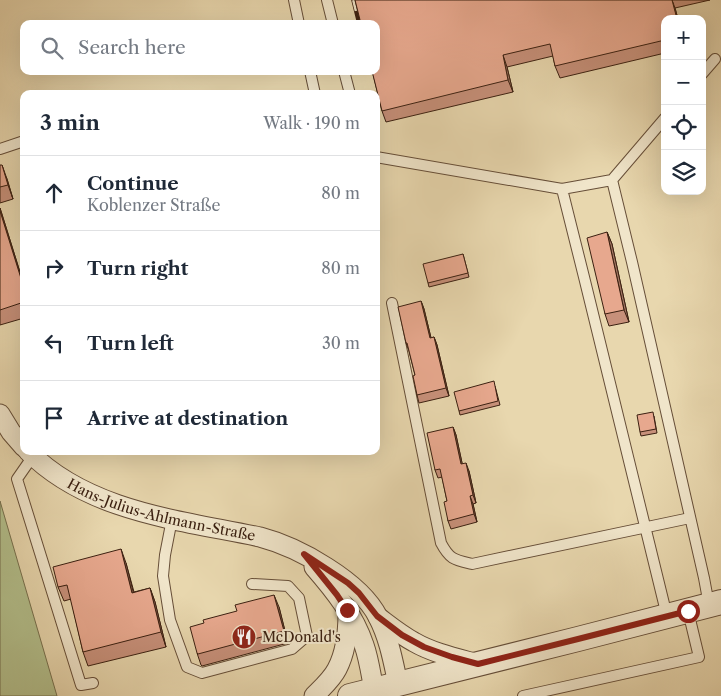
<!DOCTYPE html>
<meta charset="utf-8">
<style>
:root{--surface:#fff;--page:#f6f6f7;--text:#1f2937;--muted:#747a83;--line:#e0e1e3}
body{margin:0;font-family:"Libre Caslon Text",serif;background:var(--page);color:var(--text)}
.controls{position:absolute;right:15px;top:15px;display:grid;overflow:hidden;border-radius:10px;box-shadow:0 5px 20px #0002}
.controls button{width:45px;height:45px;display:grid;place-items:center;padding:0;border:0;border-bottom:1px solid var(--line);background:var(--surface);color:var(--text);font:25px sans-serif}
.stop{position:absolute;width:15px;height:15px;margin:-11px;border:4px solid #8f2418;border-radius:50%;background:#fff}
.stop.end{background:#8f2418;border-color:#fff;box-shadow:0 1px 5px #0008}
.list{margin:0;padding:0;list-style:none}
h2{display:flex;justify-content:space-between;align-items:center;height:65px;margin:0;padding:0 20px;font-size:21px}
h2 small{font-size:16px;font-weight:400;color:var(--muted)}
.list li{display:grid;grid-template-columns:32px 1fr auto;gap:15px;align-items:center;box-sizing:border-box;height:75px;padding:0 20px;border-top:1px solid var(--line)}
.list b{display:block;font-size:19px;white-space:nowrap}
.list p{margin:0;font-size:16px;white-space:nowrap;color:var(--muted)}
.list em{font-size:16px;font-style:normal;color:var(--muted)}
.icon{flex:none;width:28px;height:28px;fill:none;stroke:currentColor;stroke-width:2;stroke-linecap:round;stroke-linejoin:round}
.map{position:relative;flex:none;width:721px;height:696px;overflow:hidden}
.search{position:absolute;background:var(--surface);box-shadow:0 5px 20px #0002;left:20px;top:20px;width:360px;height:55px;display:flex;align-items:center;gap:12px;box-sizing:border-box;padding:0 18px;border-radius:10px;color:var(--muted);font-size:19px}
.panel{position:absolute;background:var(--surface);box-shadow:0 5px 20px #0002;left:20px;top:90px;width:360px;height:365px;border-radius:10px}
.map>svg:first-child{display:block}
.green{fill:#b3bf8c;stroke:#77704e}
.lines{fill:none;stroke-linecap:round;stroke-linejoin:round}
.service-casing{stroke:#664e38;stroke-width:12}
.minor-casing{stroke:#664e38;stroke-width:21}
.tertiary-casing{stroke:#664e38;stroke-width:26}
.service{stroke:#f0e5ca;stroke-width:10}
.minor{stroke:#f0e5ca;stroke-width:19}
.tertiary{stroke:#f0e5ca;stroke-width:24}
.rail-casing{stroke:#3b2011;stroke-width:5.5}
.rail{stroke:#f0e5ca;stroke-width:4;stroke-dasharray:11;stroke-linecap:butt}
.wall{fill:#c7907a;stroke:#3b2011}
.shaded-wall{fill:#a27663;stroke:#3b2011}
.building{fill:#e7a88e;stroke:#3b2011}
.route{stroke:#8f2418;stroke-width:6}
.labels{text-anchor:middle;stroke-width:4;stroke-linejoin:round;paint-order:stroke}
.street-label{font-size:14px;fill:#3b2011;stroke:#f0e5ca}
.poi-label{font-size:14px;fill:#3b2011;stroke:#f0e5ca;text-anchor:start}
</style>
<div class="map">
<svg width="721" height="696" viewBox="0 0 721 696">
<rect width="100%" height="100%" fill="#e8d7ae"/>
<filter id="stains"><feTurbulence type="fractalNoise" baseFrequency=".004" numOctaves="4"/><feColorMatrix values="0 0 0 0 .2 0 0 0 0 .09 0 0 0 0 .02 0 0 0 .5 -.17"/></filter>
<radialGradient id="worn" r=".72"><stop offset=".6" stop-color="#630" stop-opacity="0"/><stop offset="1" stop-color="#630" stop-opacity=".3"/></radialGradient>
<path class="green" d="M0,501L57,696H0Z"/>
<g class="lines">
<defs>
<path id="service" d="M294,0L299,24
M327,0L333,24
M310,71L315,94
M344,71L350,94
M702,74L715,59
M0,149L24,141
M376,157L562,189L584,277L667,616
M612,180L632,262L704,578L709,605
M562,189L612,180L665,118
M392,303L441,543C450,560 455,560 472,564L690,518
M33,456L17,479L81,685L93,683
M172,519L165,555L163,576L170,620L187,667L202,673L292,649L307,636L299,598L288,586L252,584
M523,696L699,657L688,611"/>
<g id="minor">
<path d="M0,414L11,432L24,447"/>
<path id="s1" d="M28,451C88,512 180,520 260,537C298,547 360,581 378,617C389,638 393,661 398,684"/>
<path d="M314,567C334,590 354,615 364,645C369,659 371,675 374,690"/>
<path d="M378,617C390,626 401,635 414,642C433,653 456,658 478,664"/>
<path d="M314,696C322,688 332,679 337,669C346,652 348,632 348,613"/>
</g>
<path id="tertiary" d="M350,696L578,639L721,602"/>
</defs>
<use href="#service" class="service-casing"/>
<use href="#minor" class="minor-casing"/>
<use href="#tertiary" class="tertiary-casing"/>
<use href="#service" class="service"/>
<use href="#minor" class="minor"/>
<use href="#tertiary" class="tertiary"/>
<defs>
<path id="rail" d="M354,0L360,24"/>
</defs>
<use href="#rail" class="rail-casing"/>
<use href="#rail" class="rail"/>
</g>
<path class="wall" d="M355,0H710L675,8L678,19H665V53L560,78L555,66L553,56L507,67L513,92L386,122L382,111Z
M0,165L7,179L13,199L0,203Z
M0,208L24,285V318L0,325Z
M607,232L612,244L629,322L609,326L605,314Z
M463,254L469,277L429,287L428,283Z
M421,301L424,309L431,338L434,337L437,345L449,396L419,403L417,395L415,375L409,351L406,343Z
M495,386L500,405L460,415L459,411Z
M654,416L657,433L641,436L640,432Z
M453,427L456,435L462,463L469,471L476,503L473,504L477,522L451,529L448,521L447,501L442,477L438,478L435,470Z
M126,563L134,592L150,588L155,602L166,647L88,666L83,652L71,599L64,601L58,587Z
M279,607L288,643L202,666L201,665L197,653Z"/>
<path class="shaded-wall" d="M672,0L675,8L678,19H677Z
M503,55L507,67L513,92L508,80Z
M2,165L7,179L13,199L8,185Z
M0,208L24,285V288L0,211Z
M607,232L612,244L629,322L624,310Z
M421,301L424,309L433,346L430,338Z
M434,337L437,345L449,396L446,388Z
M453,427L456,435L464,472L461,464Z
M466,463L469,471L476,503L473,495Z
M470,496L473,504L477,522L474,514Z
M121,549L126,563L137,607L132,593Z
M150,588L155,602L166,647L161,632Z
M274,595L279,607L288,643L284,631Z"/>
<path class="building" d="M355,0H672L677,19H665V40L555,66L550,44L503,55L508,80L382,111L372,71H376V24H361Z
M0,165H2L8,185L0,187Z
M0,211L24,288V302L0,310Z
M607,232L624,310L605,314L587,238Z
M463,254L468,273L428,283L423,264Z
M421,301L430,338L434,337L446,388L417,395L413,376L415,375L407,343H406L398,307Z
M494,381L498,401L459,411L454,392Z
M653,412L656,429L640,432L637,415Z
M453,427L461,464L466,463L473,495L470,496L474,514L448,521L444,502L447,501L440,469L435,470L427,433Z
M121,549L132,593L150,588L161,632L83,652L67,585L58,587L53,567Z
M274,595L284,631L198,654L197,653L190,627L204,623L203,620L237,611L235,605Z"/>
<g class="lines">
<path class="route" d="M347,610L337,595L304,554L348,583L359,593L377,616L402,635L424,647L452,657L478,664L578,639L688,611"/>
</g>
<defs>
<symbol id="restaurant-disc" viewBox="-11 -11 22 22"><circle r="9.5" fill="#8f2418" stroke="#f0e5ca"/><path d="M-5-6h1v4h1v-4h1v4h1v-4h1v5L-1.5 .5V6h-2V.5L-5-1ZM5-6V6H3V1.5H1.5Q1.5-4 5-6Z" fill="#fff"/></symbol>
</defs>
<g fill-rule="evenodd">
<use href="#restaurant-disc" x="230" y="623" width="28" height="28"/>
</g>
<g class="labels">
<g class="street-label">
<text dy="5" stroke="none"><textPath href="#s1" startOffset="149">Hans-Julius-Ahlmann-Straße</textPath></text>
</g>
<g class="poi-label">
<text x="262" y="642">McDonald's</text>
</g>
</g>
<rect width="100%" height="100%" filter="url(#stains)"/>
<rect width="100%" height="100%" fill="url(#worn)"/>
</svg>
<div class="controls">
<button>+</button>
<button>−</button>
<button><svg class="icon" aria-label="locate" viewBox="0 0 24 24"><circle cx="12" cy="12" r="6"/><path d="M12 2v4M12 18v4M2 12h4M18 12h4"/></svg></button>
<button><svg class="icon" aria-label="layers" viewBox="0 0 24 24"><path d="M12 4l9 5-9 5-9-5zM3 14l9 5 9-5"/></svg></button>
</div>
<div class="stop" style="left:688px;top:611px"></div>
<div class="stop end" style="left:347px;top:610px"></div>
<div class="search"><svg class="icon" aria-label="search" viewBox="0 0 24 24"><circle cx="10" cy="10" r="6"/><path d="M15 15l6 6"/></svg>Search here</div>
<section class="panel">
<h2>3 min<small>Walk · 190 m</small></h2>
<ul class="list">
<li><svg class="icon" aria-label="ahead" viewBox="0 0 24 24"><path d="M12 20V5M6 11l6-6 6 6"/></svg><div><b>Continue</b><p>Koblenzer Straße</p></div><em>80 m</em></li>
<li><svg class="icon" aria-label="right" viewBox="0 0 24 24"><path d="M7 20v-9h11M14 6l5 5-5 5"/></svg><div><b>Turn right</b></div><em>80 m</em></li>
<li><svg class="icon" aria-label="left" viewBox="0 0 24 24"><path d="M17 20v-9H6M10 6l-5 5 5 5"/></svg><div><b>Turn left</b></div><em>30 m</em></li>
<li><svg class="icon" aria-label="arrive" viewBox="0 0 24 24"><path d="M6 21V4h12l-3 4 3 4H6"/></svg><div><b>Arrive at destination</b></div></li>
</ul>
</section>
</div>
